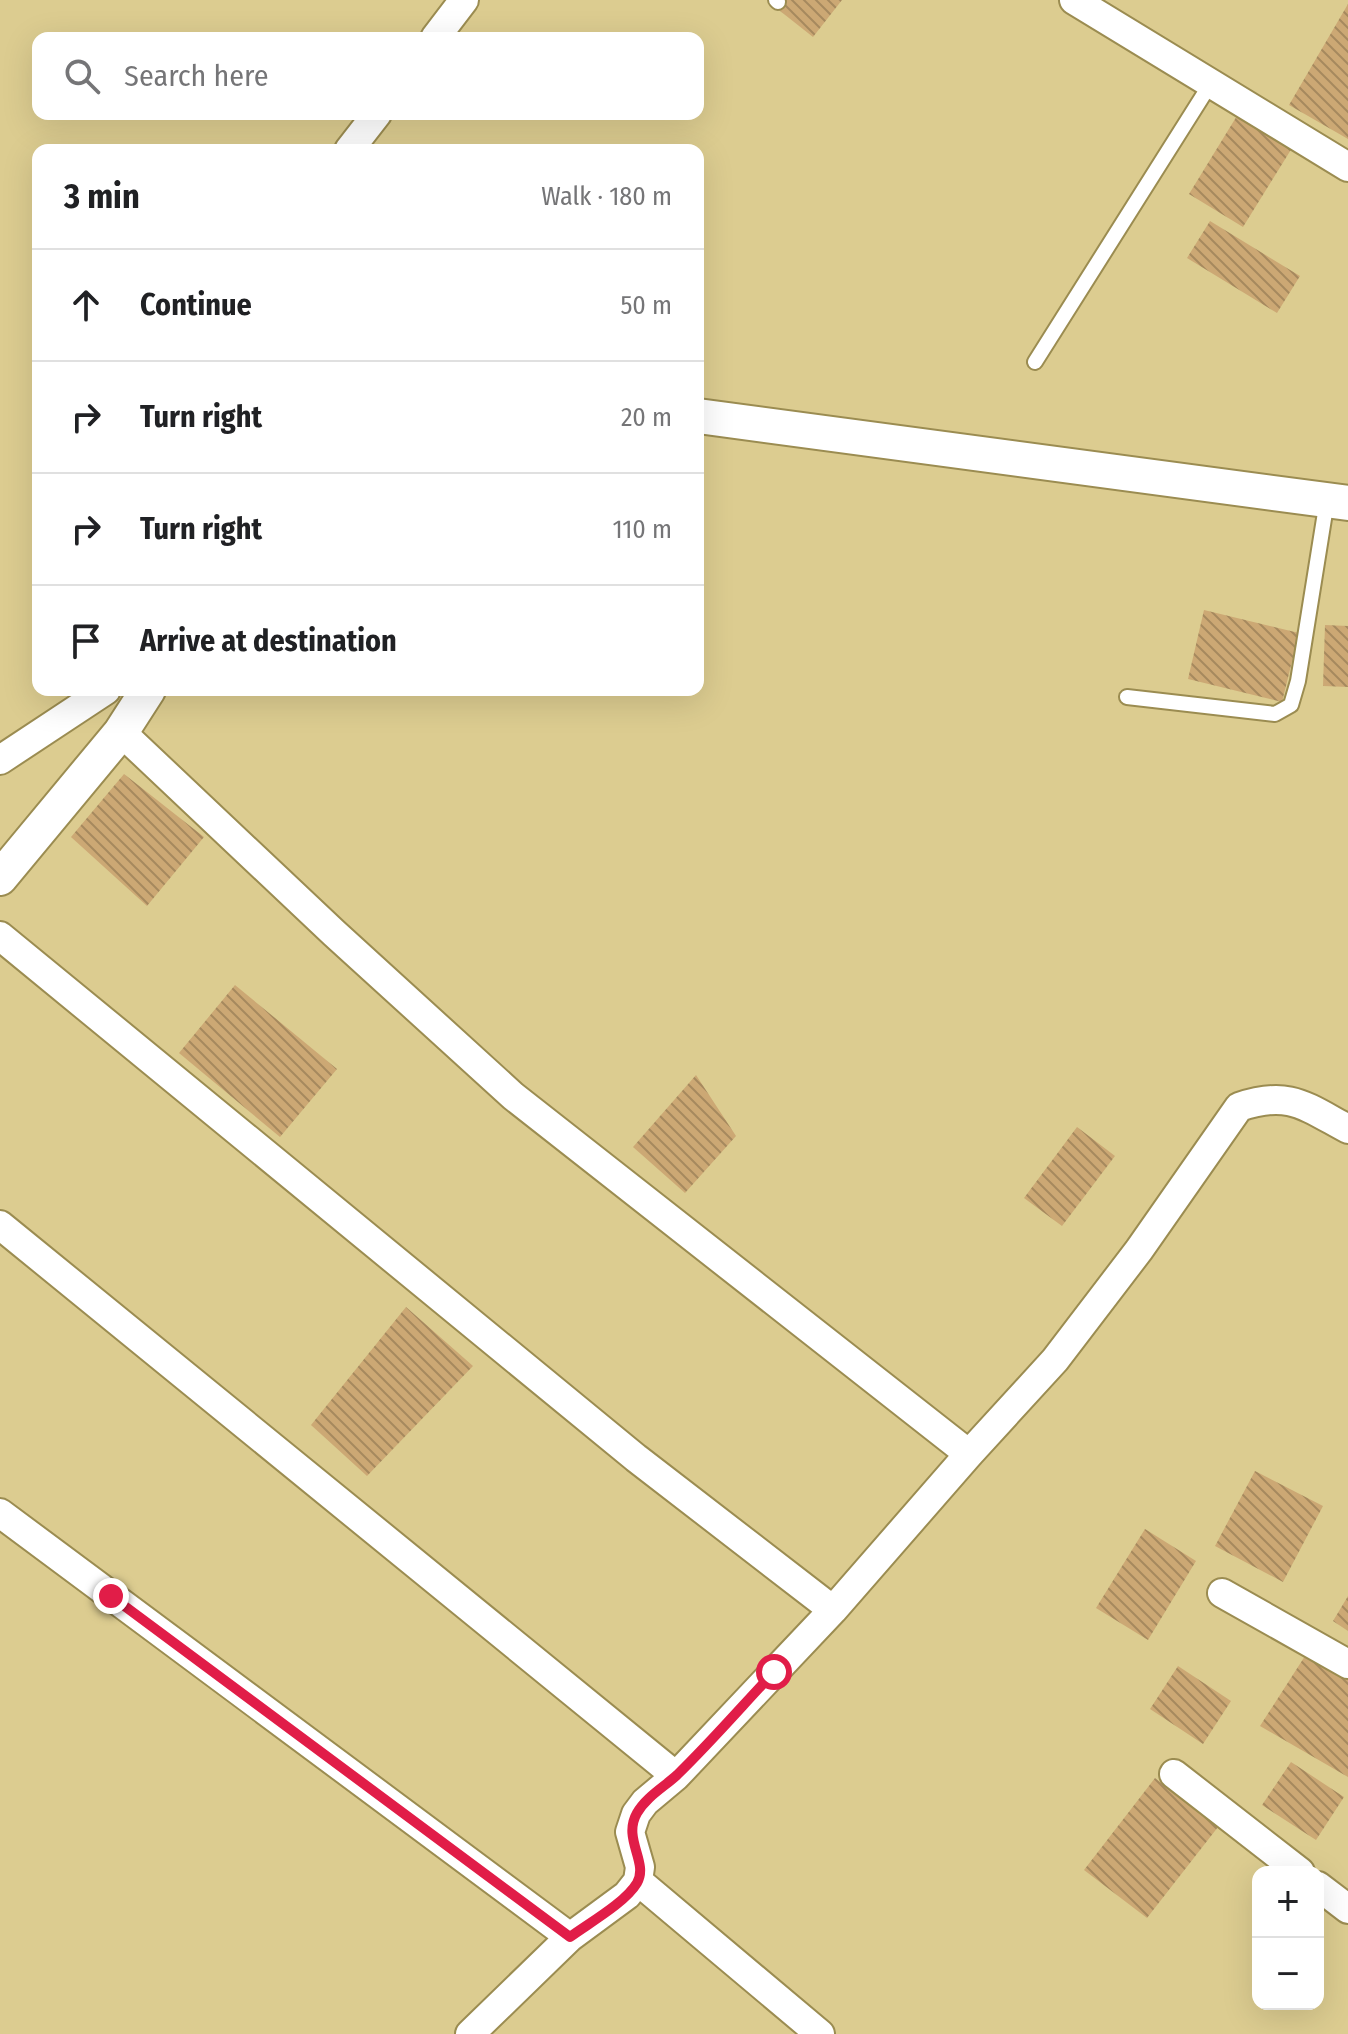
<!DOCTYPE html>
<meta charset="utf-8">
<style>
:root{--surface:#fff;--page:#f6f6f6;--text:#202124;--muted:#757577;--line:#e0e0e0}
body{margin:0;font-family:"Fira Sans Condensed",sans-serif;background:var(--page);color:var(--text)}
.controls{position:absolute;right:24px;bottom:24px;display:grid;overflow:hidden;border-radius:16px;box-shadow:0 8px 32px #0002}
.controls button{width:72px;height:72px;display:grid;place-items:center;padding:0;border:0;border-bottom:2px solid var(--line);background:var(--surface);color:var(--text);font:40px sans-serif}
.stop{position:absolute;width:24px;height:24px;margin:-18px;border:6px solid #e11d48;border-radius:50%;background:#fff}
.stop.end{background:#e11d48;border-color:#fff;box-shadow:0 2px 8px #0008}
.list{margin:0;padding:0;list-style:none}
h2{display:flex;justify-content:space-between;align-items:center;height:104px;margin:0;padding:0 32px;font-size:34px}
h2 small{font-size:26px;font-weight:400;color:var(--muted)}
.list li{display:grid;grid-template-columns:52px 1fr auto;gap:24px;align-items:center;box-sizing:border-box;height:112px;padding:0 32px;border-top:2px solid var(--line)}
.list b{display:block;font-size:30px;white-space:nowrap}
.list em{font-size:26px;font-style:normal;color:var(--muted)}
.icon{flex:none;width:44px;height:44px;fill:none;stroke:currentColor;stroke-width:2;stroke-linecap:round;stroke-linejoin:round}
.map{position:relative;flex:none;width:1348px;height:2034px;overflow:hidden}
.search{position:absolute;background:var(--surface);box-shadow:0 8px 32px #0002;left:32px;top:32px;width:672px;height:88px;display:flex;align-items:center;gap:20px;box-sizing:border-box;padding:0 28px;border-radius:16px;color:var(--muted);font-size:30px}
.panel{position:absolute;background:var(--surface);box-shadow:0 8px 32px #0002;left:32px;top:144px;width:672px;height:552px;border-radius:16px}
.map>svg:first-child{display:block}
.building{fill:url(#building-back-hatch)}
.lines{fill:none;stroke-linecap:round;stroke-linejoin:round}
.service-casing{stroke:#9b8c51;stroke-width:18}
.minor-casing{stroke:#9b8c51;stroke-width:32}
.tertiary-casing{stroke:#9b8c51;stroke-width:38}
.service{stroke:#fff;stroke-width:14}
.minor{stroke:#fff;stroke-width:28}
.tertiary{stroke:#fff;stroke-width:34}
.route{stroke:#e11d48;stroke-width:10}
</style>
<div class="map">
<svg width="1348" height="2034" viewBox="0 0 1348 2034">
<defs>
<pattern id="building-back-hatch" width="6" height="6" patternUnits="userSpaceOnUse" patternTransform="scale(2)"><rect width="6" height="6" fill="#cca874"/><path d="M-1 5l2 2M0 0l6 6M5-1l2 2" fill="none" stroke="#a6895e"/></pattern>
</defs>
<rect width="100%" height="100%" fill="#dccc90"/>
<path class="building" d="M772,0H842L813,37L770,3Z
M1348,4V139L1289,105Z
M1243,106L1297,140L1243,227L1189,194Z
M1210,221L1300,276L1277,313L1187,258Z
M1204,610L1299,633L1282,702L1188,679Z
M1325,625L1348,626V687L1323,686Z
M124,774L204,837L147,906L71,837Z
M235,985L337,1069L280,1137L179,1053Z
M696,1075L736,1136L685,1193L633,1147Z
M1077,1127L1115,1156L1062,1226L1024,1198Z
M406,1307L473,1366L367,1476L311,1425Z
M1255,1471L1323,1506L1283,1582L1215,1546Z
M1145,1529L1196,1561L1148,1640L1096,1608Z
M1348,1596V1631L1333,1621Z
M1305,1656L1348,1678V1777L1260,1726Z
M1178,1666L1231,1701L1203,1744L1150,1709Z
M1291,1762L1344,1797L1316,1840L1262,1805Z
M1155,1778L1218,1827L1147,1918L1084,1870Z"/>
<g class="lines">
<defs>
<path id="service" d="M776,0L778,2
M1035,362L1211,83
M1127,697L1275,714L1291,705L1298,681L1327,500"/>
<path id="minor" d="M1074,0L1348,167
M435,38L464,0
M349,150L377,114
M121,732L334,933L513,1096L969,1454
M0,760L106,690
M0,936L636,1458L833,1610
M0,1225L676,1776
M0,1513L570,1937
M1222,1593L1348,1664
M1174,1774L1300,1872
M638,1881L820,2034
M1318,1886L1348,1909
M470,2034L570,1937L627,1895L638,1881L640,1867L630,1832L636,1814L645,1802L676,1776L833,1610L969,1454L1055,1360L1139,1250L1239,1107C1289,1090 1305,1106 1348,1129"/>
<path id="tertiary" d="M698,416L1348,503
M0,878L121,732L148,690"/>
</defs>
<use href="#service" class="service-casing"/>
<use href="#minor" class="minor-casing"/>
<use href="#tertiary" class="tertiary-casing"/>
<use href="#service" class="service"/>
<use href="#minor" class="minor"/>
<use href="#tertiary" class="tertiary"/>
</g>
<g class="lines">
<path class="route" d="M111,1596L570,1937C589,1923 625,1903 637,1883C649,1862 622,1839 637,1813C646,1797 664,1787 677,1775C711,1742 742,1706 774,1672"/>
</g>
</svg>
<div class="controls">
<button>+</button>
<button>−</button>
</div>
<div class="stop" style="left:774px;top:1672px"></div>
<div class="stop end" style="left:111px;top:1596px"></div>
<div class="search"><svg class="icon" aria-label="search" viewBox="0 0 24 24"><circle cx="10" cy="10" r="6"/><path d="M15 15l6 6"/></svg>Search here</div>
<section class="panel">
<h2>3 min<small>Walk · 180 m</small></h2>
<ul class="list">
<li><svg class="icon" aria-label="ahead" viewBox="0 0 24 24"><path d="M12 20V5M6 11l6-6 6 6"/></svg><div><b>Continue</b></div><em>50 m</em></li>
<li><svg class="icon" aria-label="right" viewBox="0 0 24 24"><path d="M7 20v-9h11M14 6l5 5-5 5"/></svg><div><b>Turn right</b></div><em>20 m</em></li>
<li><svg class="icon" aria-label="right" viewBox="0 0 24 24"><path d="M7 20v-9h11M14 6l5 5-5 5"/></svg><div><b>Turn right</b></div><em>110 m</em></li>
<li><svg class="icon" aria-label="arrive" viewBox="0 0 24 24"><path d="M6 21V4h12l-3 4 3 4H6"/></svg><div><b>Arrive at destination</b></div></li>
</ul>
</section>
</div>
